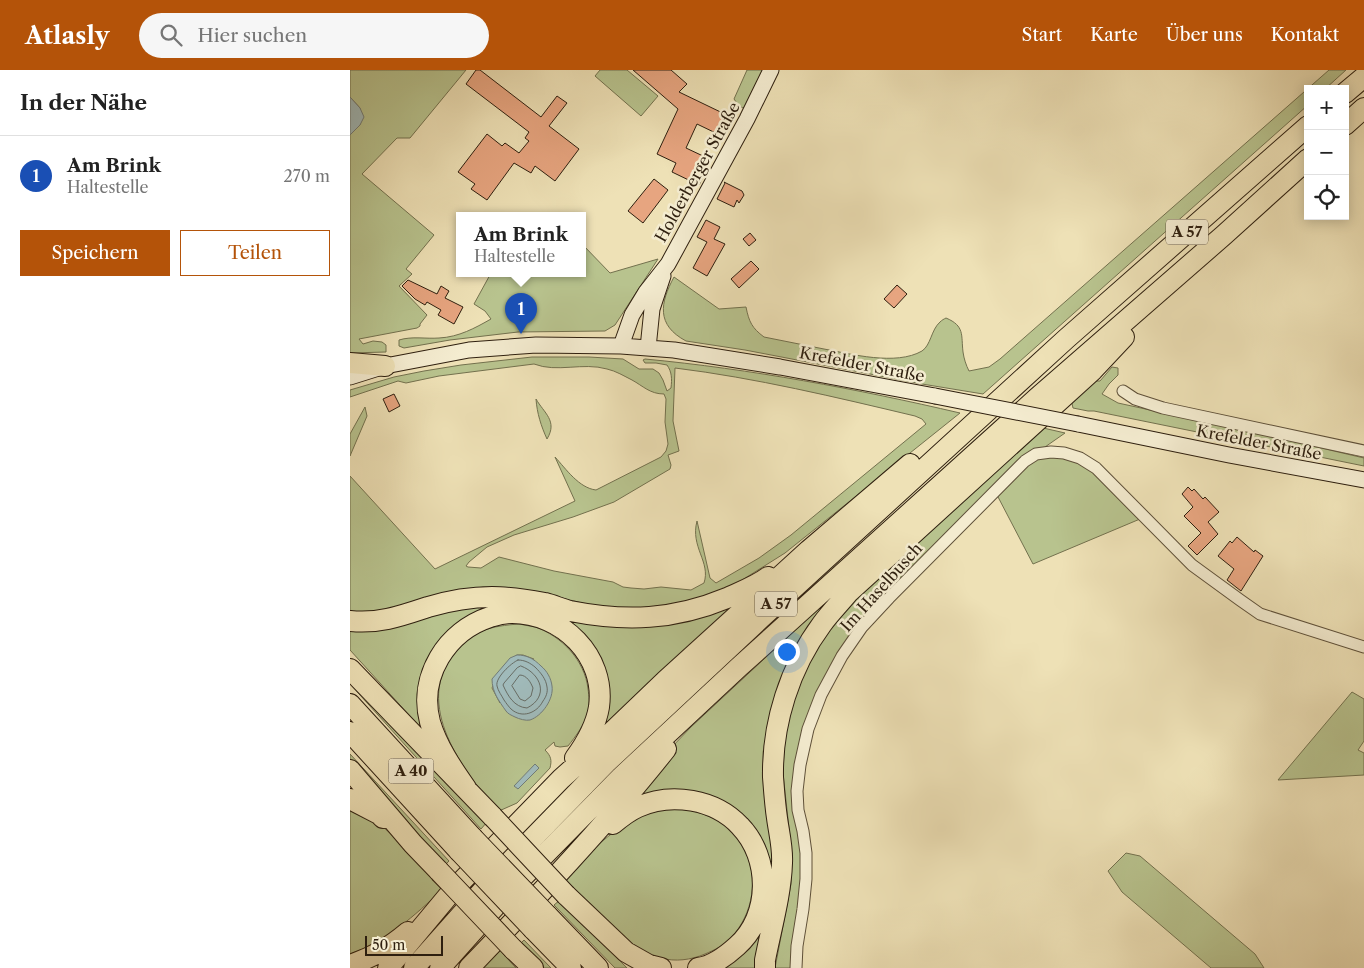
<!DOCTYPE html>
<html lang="de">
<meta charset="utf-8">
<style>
:root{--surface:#fff;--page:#f6f6f6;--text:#222;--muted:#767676;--line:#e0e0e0;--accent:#b45309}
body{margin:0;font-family:"Libre Caslon Text",serif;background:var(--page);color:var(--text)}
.controls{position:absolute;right:15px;top:15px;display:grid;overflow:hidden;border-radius:0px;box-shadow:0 2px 12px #0003}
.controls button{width:45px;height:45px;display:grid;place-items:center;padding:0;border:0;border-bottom:1px solid var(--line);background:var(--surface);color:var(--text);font:25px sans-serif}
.scale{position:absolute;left:15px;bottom:12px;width:78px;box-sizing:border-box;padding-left:5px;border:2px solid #2e1f0f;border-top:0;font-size:14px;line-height:18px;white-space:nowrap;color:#2e1f0f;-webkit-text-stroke:4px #f4ecd0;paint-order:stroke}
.you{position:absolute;left:436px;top:581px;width:18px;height:18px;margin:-12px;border:4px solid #fff;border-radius:50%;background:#1a73e8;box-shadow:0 0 0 8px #1a73e833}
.badge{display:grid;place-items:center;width:32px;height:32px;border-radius:50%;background:var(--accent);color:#fff;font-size:16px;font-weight:700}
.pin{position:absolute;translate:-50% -41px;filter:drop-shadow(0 1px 2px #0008)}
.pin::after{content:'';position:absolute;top:26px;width:18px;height:15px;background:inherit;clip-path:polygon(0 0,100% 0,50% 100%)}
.popup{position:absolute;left:106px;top:142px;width:130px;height:65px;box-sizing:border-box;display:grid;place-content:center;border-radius:0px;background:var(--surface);filter:drop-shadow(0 1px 4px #0005);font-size:16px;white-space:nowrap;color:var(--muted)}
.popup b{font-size:19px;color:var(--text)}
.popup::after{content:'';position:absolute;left:50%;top:100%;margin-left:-10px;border:10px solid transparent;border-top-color:var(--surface)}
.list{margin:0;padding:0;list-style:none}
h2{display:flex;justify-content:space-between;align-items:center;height:65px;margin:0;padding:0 20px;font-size:21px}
h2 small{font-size:16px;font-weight:400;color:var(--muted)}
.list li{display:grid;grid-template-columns:32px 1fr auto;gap:15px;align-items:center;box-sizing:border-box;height:80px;padding:0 20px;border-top:1px solid var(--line)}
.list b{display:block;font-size:19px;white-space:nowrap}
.list p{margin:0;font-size:16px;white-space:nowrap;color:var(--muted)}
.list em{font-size:16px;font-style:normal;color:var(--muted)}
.actions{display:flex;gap:10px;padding:15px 20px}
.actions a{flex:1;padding:11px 0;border:1px solid var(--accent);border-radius:0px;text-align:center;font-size:18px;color:var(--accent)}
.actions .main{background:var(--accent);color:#fff}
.icon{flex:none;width:28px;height:28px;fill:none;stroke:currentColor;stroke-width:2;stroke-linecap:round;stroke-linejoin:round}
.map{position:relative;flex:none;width:1014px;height:898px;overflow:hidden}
header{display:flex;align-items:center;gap:30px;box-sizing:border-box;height:70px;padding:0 25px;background:var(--accent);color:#fff}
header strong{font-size:24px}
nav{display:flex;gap:28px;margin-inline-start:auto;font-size:18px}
.search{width:350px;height:45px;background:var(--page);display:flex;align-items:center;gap:12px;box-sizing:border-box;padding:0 18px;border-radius:28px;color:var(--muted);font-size:19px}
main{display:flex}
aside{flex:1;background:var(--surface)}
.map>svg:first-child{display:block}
.green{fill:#b8c38e;stroke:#73714e;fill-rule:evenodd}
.water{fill:#a0baba;stroke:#727c76}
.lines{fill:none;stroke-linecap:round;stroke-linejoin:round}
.shore{stroke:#676c64;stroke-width:1}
.building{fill:#e7a580;stroke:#2e1f0f}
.street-casing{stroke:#5e5039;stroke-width:13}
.secondary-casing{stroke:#2e1f0f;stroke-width:17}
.highway-casing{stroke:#2e1f0f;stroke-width:22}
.street{stroke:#f4ecd0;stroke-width:11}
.secondary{stroke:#f4ecd0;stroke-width:15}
.highway{stroke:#eee1b6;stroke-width:20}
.secondary-bridge-casing{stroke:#2e1f0f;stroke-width:17;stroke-linecap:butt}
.highway-bridge-casing{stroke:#2e1f0f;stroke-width:22;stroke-linecap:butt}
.secondary-bridge{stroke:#f4ecd0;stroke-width:15}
.highway-bridge{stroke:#eee1b6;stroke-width:20}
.labels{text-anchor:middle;stroke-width:5;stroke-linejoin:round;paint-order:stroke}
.shield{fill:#f4ecd0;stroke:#695c49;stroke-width:1}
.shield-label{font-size:15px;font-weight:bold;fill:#2e1f0f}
.street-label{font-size:16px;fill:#2e1f0f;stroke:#f4ecd0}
</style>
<header>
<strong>Atlasly</strong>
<div class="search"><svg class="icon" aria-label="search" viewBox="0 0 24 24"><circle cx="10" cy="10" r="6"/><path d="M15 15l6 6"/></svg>Hier suchen</div>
<nav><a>Start</a><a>Karte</a><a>Über uns</a><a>Kontakt</a></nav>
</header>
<main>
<aside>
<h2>In der Nähe<small></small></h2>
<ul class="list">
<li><span class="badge" style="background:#1a4fb4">1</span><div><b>Am Brink</b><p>Haltestelle</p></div><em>270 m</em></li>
</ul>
<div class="actions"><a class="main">Speichern</a><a>Teilen</a></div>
</aside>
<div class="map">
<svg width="1014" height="898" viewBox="0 0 1014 898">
<rect width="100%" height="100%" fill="#eee1b6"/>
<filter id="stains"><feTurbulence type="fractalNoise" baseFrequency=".004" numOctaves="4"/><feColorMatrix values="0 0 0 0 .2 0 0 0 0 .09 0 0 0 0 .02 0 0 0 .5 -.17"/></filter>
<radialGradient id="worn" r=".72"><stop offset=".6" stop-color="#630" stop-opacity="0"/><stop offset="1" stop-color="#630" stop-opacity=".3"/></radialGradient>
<path class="green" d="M0,0H116L60,68H47L12,104L84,165L56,199L62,204L49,216L77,245L70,254V256L67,258L9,269L13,274L23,271L32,272L36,275V282L0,283V65L10,55V38L0,27Z
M250,0H277L308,26L291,46L245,6Z
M397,0H414L397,34L393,38L389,36L384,29Z
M979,0H996L975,19H958V35L633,324L572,314L395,280L336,271C306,255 310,233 324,207L369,239L396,237C399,252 402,258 414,267C434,271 454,275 474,279C501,284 546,296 572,281C581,275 581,260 590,252C592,250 594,249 596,248C615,256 611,265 613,282C614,289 616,295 619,301L639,297L650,289Z
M232,174L260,203L308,189L265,255L255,261L168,262L100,270L54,278L49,276V270C62,266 76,269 89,268C109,267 125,258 141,249L135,241L124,234L141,203H232Z
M182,287H239L273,289L289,299H303L309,303L313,310L317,321L321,318C322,309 322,302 317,295L306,293H295L293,290L295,289C401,299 507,319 610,343L435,483L389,512L371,521L330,534L289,538L253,537L236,534L204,526L155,518L133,517L97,523L36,541L0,543V406L85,499L225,431L205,387C216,399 229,418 246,420L311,387L316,381L318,374L315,352L316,329L314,324C300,324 293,316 282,310C274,306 266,301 257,299C233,292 207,303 184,294L89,306L56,313L48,311L0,327V320L44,307L74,301L111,295ZM325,298C406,308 485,327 565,346L572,349L576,354L441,465L409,488L366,513L360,508L347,451C340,477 361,492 354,513L341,520L311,517L294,519L281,518L273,517L263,512L204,501L149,487L131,498L118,497L116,496L119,492L137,477L164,465L223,447L264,432L320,399L321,395L318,385L329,381L323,351Z
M762,297L768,298V305L759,314L752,324L768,333L928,368L1014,388V396L744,341H738L723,338L721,329L742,311H750Z
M186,329C194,343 208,351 197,369C191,356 187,343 186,329Z
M15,337L17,346L0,386V364Z
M689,357L715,363L695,377L499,568L448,685L454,803L441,898H425L441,814L442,786L433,703L434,677L440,639L449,613L466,578L483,554L503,531Z
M715,386L743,400L790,449L683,494L647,425L678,394L688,387Z
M486,522L428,633L427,792L409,898H359L373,892L417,809L378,740L288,733L286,722L320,679L341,657Z
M393,527L309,603L249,662C252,650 256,636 255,624C254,619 252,614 251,609C241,563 198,536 151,540C141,541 131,544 122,548C109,555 97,567 88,579C69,607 70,636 79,667L0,580V556C43,562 83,534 126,532C149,531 171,532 194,537C211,541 227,547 245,549C284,555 324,552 361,539C372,536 382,531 393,527Z
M169,554C174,555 180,556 185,557C212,566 235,591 238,619C239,626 240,635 238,642C235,654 226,666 218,676L210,677L205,676L204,672L195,680C201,686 202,690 200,698L167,733L149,741C113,702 62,634 105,582C122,560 142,556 169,554ZM167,585H173L184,589L150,633L142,618C148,604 153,592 167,585Z
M0,607L137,752L131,759L0,614Z
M1002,622L1014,629V671L1008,680L1014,683V705L928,710Z
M0,684L99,791L94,796L0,692Z
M332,738C346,742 361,745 374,754C382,760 388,769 393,777C410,807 403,844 381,868C374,876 364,880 355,884C341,890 325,892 311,888C299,885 286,878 277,871C269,866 262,857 255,850C240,836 226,822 211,808C234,788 269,752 297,743C308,739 320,739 332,738Z
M0,740L32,756L51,773L84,807L82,810L92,820C65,845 36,872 0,884Z
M776,783L790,786L905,884L914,898H861L772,822L758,801Z
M210,830L277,898H265L204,835Z
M174,870L201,898H190L169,875Z
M147,877L166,898H128Z"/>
<path class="water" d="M0,27L10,38L14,47L10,55L0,65Z
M167,585C177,585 184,589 191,596C197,601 201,608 202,616C204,629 192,646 180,650C176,651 169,649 165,647C161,645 158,644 156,641C149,631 142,622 142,609L160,588Z
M185,694L189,698L168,719L164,716Z"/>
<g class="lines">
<path class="shore" d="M168,590C175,590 180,593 185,597C191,603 196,609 197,617C198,622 196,627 193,631C187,643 172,649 161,639C159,637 156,633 154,630C152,626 148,621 147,616C145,608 161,593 168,590Z
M171,596C192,604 199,627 177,638C164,637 158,626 153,615L154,613L167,598Z
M170,605C177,605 181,613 183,618L181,626L175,631L170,629L162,616Z"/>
</g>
<path class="building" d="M126,0H130L191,47L207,26L217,33L199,56L229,79L205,111L185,96L181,103L164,93L137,130L121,119L125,114L108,102L137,64L152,76L155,73L169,83L179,71L175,68L179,62L116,14Z
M283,0H321L337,14L329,22L383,48L374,67L347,54L336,78L353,86L354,84L362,88L349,115L322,102L326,93L307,84L328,39Z
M304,109L318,120L293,153L278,141Z
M374,112L392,121L394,125L389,133L387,130L384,137L367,129L375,113Z
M356,150L370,157L364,169L375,174L357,206L343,198L357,172L347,167Z
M400,163L406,170L399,176L393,169Z
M401,191L409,199L389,218L381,209Z
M58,210L87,224L91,216L99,221L95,228L113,237L104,254L88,245L91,240L77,232L75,235L65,229L52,216Z
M547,215L557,224L544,238L534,229Z
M44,324L50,336L39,342L33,329Z
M838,417L842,421L844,419L853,429L855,427L869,442L858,452L868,464L847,485L838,476L851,463L834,446L843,437L832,424Z
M887,467L904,482L905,480L913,486L891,521L877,510L884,499L868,486L880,471L882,473Z"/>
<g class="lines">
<defs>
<path id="street" d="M773,321L785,329L813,338L1014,381
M446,898L447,876L453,839L456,809V783L453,761L448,740L447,721L450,695L458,659L471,625L492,586L512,557L539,528L675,391L686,384L701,382L714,383L730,388L746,398L842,495L890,530L910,544L1014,577"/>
<path id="secondary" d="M271,276L282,245L296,222L318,194L397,49L421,0
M298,278L302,239L313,206
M0,307L35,296L119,280L186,275L271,276L324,280L430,297L585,326
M728,354L879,385L1014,410"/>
<path id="highway" d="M995,23L1014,7
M995,55L1014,38
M0,293L35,296
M0,551C29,554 51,546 78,537C98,531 121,527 142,527C159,527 177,530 195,533C203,535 212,539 220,541C276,552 324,550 377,528C390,522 406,516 418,507
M0,599L143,747
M0,634L123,768
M0,662L109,781
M0,700L63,774L89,801
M116,718C102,698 87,676 80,652C68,606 97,561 140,547C147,545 155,543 162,543C212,543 256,586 249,637C246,655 236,673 225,688
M0,729L29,744L33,748
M263,754C270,748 279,741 288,737C321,722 365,729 390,756C421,788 421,846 387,876C376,886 363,896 348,898
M216,825L276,882L299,895L311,898
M197,845L248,898
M183,859L221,898
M163,879L183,898
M0,895C23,887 39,878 58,862
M38,898L103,820L211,709L243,680L315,611L459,480L560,394
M64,898L144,808L256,693L411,548L716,269L958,56
M90,898L159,821L271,707L389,597L687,328L874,165L958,89
M119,898C187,827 255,756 316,679
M415,898V890C421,859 431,825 432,793C433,778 429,763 427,748C425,735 424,720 423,707C422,653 440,597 472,554C480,543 490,533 499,522L743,300L774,267"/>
</defs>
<use href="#street" class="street-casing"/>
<use href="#secondary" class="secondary-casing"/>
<use href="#highway" class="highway-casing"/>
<use href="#street" class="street"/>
<use href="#secondary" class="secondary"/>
<use href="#highway" class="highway"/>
<defs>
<path id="secondary-bridge" d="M585,326L728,354"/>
<path id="highway-bridge" d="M143,747L216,825
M123,768L197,845
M109,781L183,859
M89,801L163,879"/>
</defs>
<use href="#secondary-bridge" class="secondary-bridge-casing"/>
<use href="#highway-bridge" class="highway-bridge-casing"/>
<use href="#secondary-bridge" class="secondary-bridge"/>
<use href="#highway-bridge" class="highway-bridge"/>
</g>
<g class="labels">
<g class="shield">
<rect x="816" y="149.5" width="42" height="25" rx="4"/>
<rect x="405" y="521.5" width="42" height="25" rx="4"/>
<rect x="38.5" y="688.5" width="45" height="25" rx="4"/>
</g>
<g class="shield-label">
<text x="837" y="167">A 57</text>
<text x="426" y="539">A 57</text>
<text x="61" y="706">A 40</text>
</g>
<g class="street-label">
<text transform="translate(347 102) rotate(-61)" y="6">Holderberger Straße</text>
<text transform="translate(512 294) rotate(11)" y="6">Krefelder Straße</text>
<text transform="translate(909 372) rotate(11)" y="6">Krefelder Straße</text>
<text transform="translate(531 517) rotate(-48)" y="6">Im Haselbusch</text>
</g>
</g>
<rect width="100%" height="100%" filter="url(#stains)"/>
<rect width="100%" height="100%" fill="url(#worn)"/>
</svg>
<div class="controls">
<button>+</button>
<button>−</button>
<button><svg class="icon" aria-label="locate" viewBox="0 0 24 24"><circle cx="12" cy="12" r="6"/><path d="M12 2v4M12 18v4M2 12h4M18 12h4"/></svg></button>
</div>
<div class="scale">50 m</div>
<div class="you"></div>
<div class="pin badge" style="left:171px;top:264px;background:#1a4fb4">1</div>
<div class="popup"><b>Am Brink</b>Haltestelle</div>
</div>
</main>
